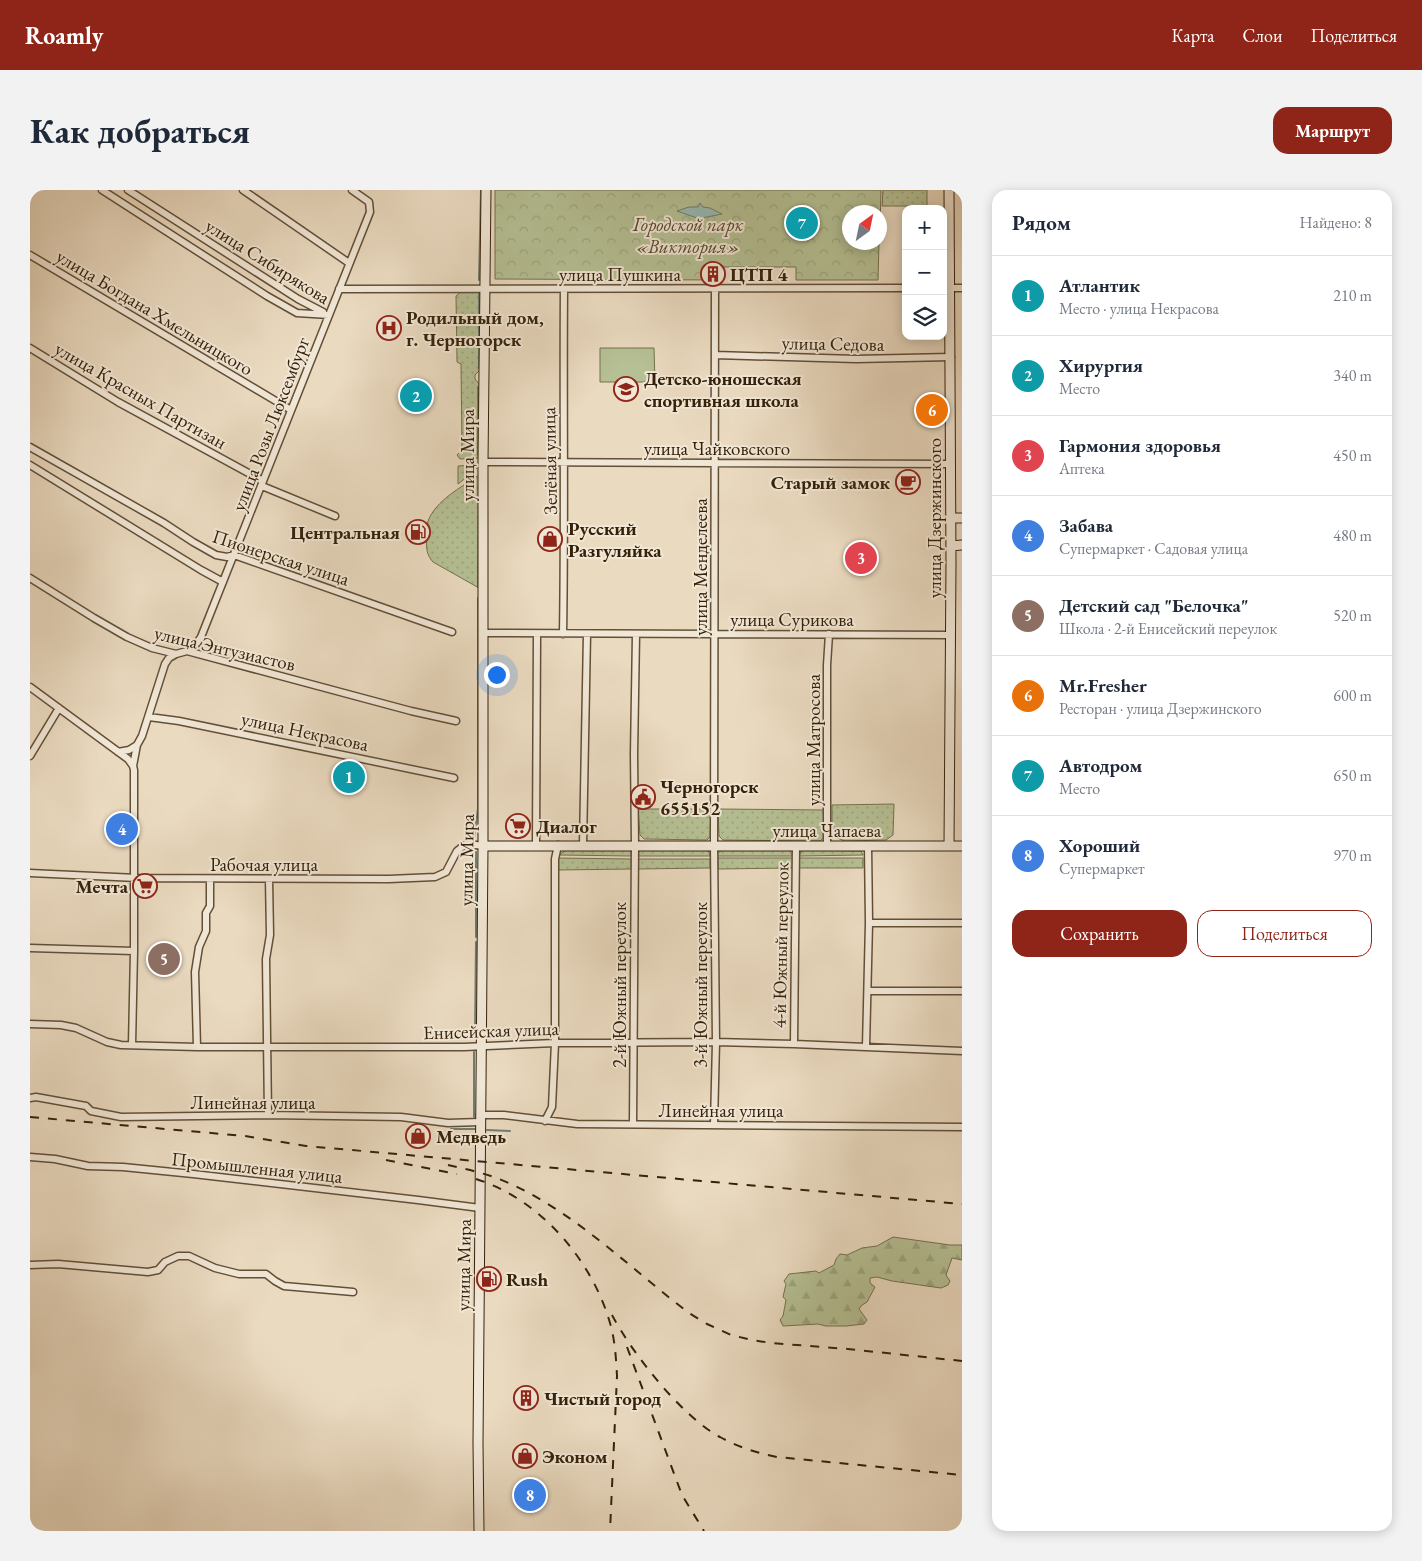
<!DOCTYPE html>
<html lang="ru">
<meta charset="utf-8">
<style>
:root{--surface:#fff;--page:#f2f2f3;--text:#1f2937;--muted:#747a83;--line:#e0e1e3;--accent:#8f2418}
body{margin:0;font-family:"EB Garamond",serif;background:var(--page);color:var(--text)}
.controls{position:absolute;right:15px;top:15px;display:grid;overflow:hidden;border-radius:10px;box-shadow:0 2px 12px #0003}
.controls button{width:45px;height:45px;display:grid;place-items:center;padding:0;border:0;border-bottom:1px solid var(--line);background:var(--surface);color:var(--text);font:25px sans-serif}
.compass{position:absolute;left:812px;top:15px;width:45px;height:45px;border-radius:50%;background:var(--surface);box-shadow:0 2px 12px #0003;rotate:33deg}
.you{position:absolute;left:466px;top:484px;width:18px;height:18px;margin:-12px;border:4px solid #fff;border-radius:50%;background:#1a73e8;box-shadow:0 0 0 8px #1a73e833}
.badge{display:grid;place-items:center;width:32px;height:32px;border-radius:50%;background:var(--accent);color:#fff;font-size:16px;font-weight:700}
.pin{position:absolute;translate:-50% -50%;border:2px solid #fff;box-shadow:0 1px 5px #0006}
.list{margin:0;padding:0;list-style:none}
h2{display:flex;justify-content:space-between;align-items:center;height:65px;margin:0;padding:0 20px;font-size:21px}
h2 small{font-size:16px;font-weight:400;color:var(--muted)}
.list li{display:grid;grid-template-columns:32px 1fr auto;gap:15px;align-items:center;box-sizing:border-box;height:80px;padding:0 20px;border-top:1px solid var(--line)}
.list b{display:block;font-size:19px;white-space:nowrap}
.list p{margin:0;font-size:16px;white-space:nowrap;color:var(--muted)}
.list em{font-size:16px;font-style:normal;color:var(--muted)}
.actions{display:flex;gap:10px;padding:15px 20px}
.actions a{flex:1;padding:11px 0;border:1px solid var(--accent);border-radius:15px;text-align:center;font-size:18px;color:var(--accent)}
.actions .main{background:var(--accent);color:#fff}
.icon{flex:none;width:28px;height:28px;fill:none;stroke:currentColor;stroke-width:2;stroke-linecap:round;stroke-linejoin:round}
.map{position:relative;flex:none;width:932px;height:1341px;overflow:hidden;border-radius:15px}
header{display:flex;align-items:center;gap:30px;box-sizing:border-box;height:70px;padding:0 25px;background:var(--accent);color:#fff}
header strong{font-size:24px}
nav{display:flex;gap:28px;margin-inline-start:auto;font-size:18px}
.intro{display:flex;align-items:center;justify-content:space-between;box-sizing:border-box;height:120px;padding:0 30px}
h1{margin:0;font-size:35px}
.button{padding:12px 22px;border-radius:15px;background:var(--accent);color:#fff;font-size:18px;font-weight:700}
main{display:flex;gap:30px;padding:0 30px}
aside{flex:1;background:var(--surface);border-radius:15px;box-shadow:0 2px 12px #0003}
.map>svg:first-child{display:block}
.grass{fill:url(#grass-dots);stroke:#75704e}
.forest{fill:url(#forest-firs);stroke:#75704e}
.park{fill:url(#park-crowns);stroke:#75704e}
.garden{fill:#b5c094;stroke:#75704e}
.water{fill:#98bab4;stroke:#707d70}
.lines{fill:none;stroke-linecap:round;stroke-linejoin:round}
.stream{stroke:#707d70;stroke-width:2}
.street-casing{stroke:#624f37;stroke-width:9}
.secondary-casing{stroke:#352109;stroke-width:11}
.street{stroke:#f1e7d6;stroke-width:6}
.secondary{stroke:#f1e7d6;stroke-width:9}
.rail{stroke:#352109;stroke-width:2;stroke-dasharray:9 9;stroke-linecap:butt}
.labels{text-anchor:middle;stroke-width:4;stroke-linejoin:round;paint-order:stroke}
.park-label{font-size:19px;font-style:italic;fill:#55492c;stroke:#f1e7d6}
.street-label{font-size:19px;fill:#352109;stroke:#f1e7d6}
.poi-label{font-size:19px;font-weight:bold;fill:#352109;stroke:#f1e7d6;text-anchor:start}
</style>
<header>
<strong>Roamly</strong>
<nav><a>Карта</a><a>Слои</a><a>Поделиться</a></nav>
</header>
<div class="intro"><h1>Как добраться</h1><a class="button">Маршрут</a></div>
<main>
<div class="map">
<svg width="932" height="1341" viewBox="0 0 932 1341">
<defs>
<pattern id="grass-dots" width="8" height="8" patternUnits="userSpaceOnUse" patternTransform="scale(1.25)"><rect width="8" height="8" fill="#b5c094"/><path d="M2 2h.1M6 6h.1" fill="none" stroke="#9ca57e" stroke-width="1.8" stroke-linecap="round"/></pattern>
<pattern id="forest-firs" width="22" height="20" patternUnits="userSpaceOnUse" patternTransform="scale(1.25)"><rect width="22" height="20" fill="#b5c094"/><path d="M5 1l3.5 6h-7zM16 11l3.5 6h-7z" fill="#9ca57e"/></pattern>
<pattern id="park-crowns" width="20" height="18" patternUnits="userSpaceOnUse" patternTransform="scale(1.25)"><rect width="20" height="18" fill="#b5c094"/><path d="M2 6a3 3 0 1 1 6 0M12 15a3 3 0 1 1 6 0" fill="none" stroke="#9ca57e"/></pattern>
</defs>
<rect width="100%" height="100%" fill="#eadac0"/>
<filter id="stains"><feTurbulence type="fractalNoise" baseFrequency=".004" numOctaves="4"/><feColorMatrix values="0 0 0 0 .2 0 0 0 0 .09 0 0 0 0 .02 0 0 0 .5 -.17"/></filter>
<radialGradient id="worn" r=".72"><stop offset=".6" stop-color="#630" stop-opacity="0"/><stop offset="1" stop-color="#630" stop-opacity=".3"/></radialGradient>
<path class="grass" d="M853,0H897V16H852Z
M431,102H450V180L445,185V189L450,195L449,268L430,269L427,265L432,260L431,174L427,172L426,106Z
M445,275L448,277L442,283L428,294V276Z
M449,285V398L403,372C396,364 396,357 397,347C397,342 397,336 398,331C406,310 432,297 449,285Z
M864,614L863,645L856,650L815,651L807,648L802,645V615Z
M608,619H681L680,647L677,650L614,649L610,645Z
M688,619L795,620V642L794,647L790,651L693,650L689,646Z
M598,659L601,662V666L529,665L536,660Z
M610,659L676,660L679,662L680,666H608V661Z
M692,660H759L763,666H687L688,663Z
M772,660L831,661L833,665L769,666Z
M528,668L601,669V679L528,680Z
M688,668H763V678L688,679Z
M769,668H833V678H769Z
M608,669H680V678L608,679Z"/>
<path class="forest" d="M863,1047L920,1055H932V1070L922,1068L916,1085L920,1091L918,1095L911,1098L862,1091L847,1087L840,1088V1093L845,1097L837,1112L832,1115L829,1119L837,1130L834,1134L816,1136H796L788,1134L753,1136L750,1130L753,1126L756,1110L753,1107L756,1094L754,1091L759,1084L786,1081L789,1083L804,1075L806,1069L810,1064L817,1065L832,1058L847,1056Z"/>
<path class="park" d="M465,0H851L850,39L849,22H819V52L849,53L848,90H766V77H690L689,90L465,89Z"/>
<path class="garden" d="M570,158H624L625,192H570Z"/>
<path class="water" d="M670,13L673,17L680,18L692,24L672,28L669,32L667,28L647,21L659,17H668Z"/>
<g class="lines">
<path class="stream" d="M449,90L451,0
M449,104V178
M448,265V197
M448,397L449,296
M444,648L448,619V408
M446,662V747
M445,847L446,752
M444,927V862
M421,939H445
M457,940L480,941"/>
<defs>
<path id="street" d="M72,0L237,106L267,123L299,125
M98,0L268,109L293,122
M213,0L319,73
M0,1L1,0
M0,65L261,220
M913,98H932
M309,99L876,98
M0,158L88,212L233,291
M685,165L826,169L921,167
M0,257L134,333L163,352L186,365L197,367L204,365L422,442
M453,272L921,274
M0,275L171,380L193,392
M232,296L305,326
M0,388L64,428L97,447L122,458L146,464L157,461L381,521L426,531
M453,443L921,445
M533,444C535,329 533,214 534,99
M157,461L167,453L171,447L340,22L339,12L322,0
M0,497L98,569L103,576L104,580V761L102,855
M119,527L149,531L424,588
M88,562L99,560L107,555
M0,566L29,518
M103,576L107,555L112,546L135,474L139,468L146,464
M506,655L507,444
M553,655L557,444
M797,656V475L799,444
M0,683L107,688L359,689L405,687L416,682L427,661L432,657L439,654L453,656
M839,733H932
M0,758L104,761
M838,801H932
M0,834L31,835L46,838L77,852L91,855L167,857H434L525,853L686,852L764,854L932,861
M764,854L766,656
M167,857L165,782L169,757L176,741V723L180,716V689
M836,857L839,733L838,656
M0,908L6,907L56,916L61,921L91,927L238,925L371,927L418,933L450,932
M238,925L236,769L240,745L239,689
M450,925H474L547,934L932,937
M515,931L522,917L525,853V669L528,655
M603,934L605,655L604,564L606,445
M684,934L686,852L684,656L685,99
M0,967L25,969L58,976L93,977L163,984L388,1010L450,1018
M0,1075L28,1074L118,1082L128,1080L135,1072L148,1066H159L185,1078L209,1084H236L245,1091L254,1096L323,1102"/>
<path id="secondary" d="M921,328H932
M921,356L932,355
M453,656H932
M919,656L921,373L919,0
M449,1341L448,1253L453,656V272L456,0"/>
</defs>
<use href="#street" class="street-casing"/>
<use href="#secondary" class="secondary-casing"/>
<use href="#street" class="street"/>
<use href="#secondary" class="secondary"/>
<path class="rail" d="M0,927L215,946L276,956L932,1014
M356,970L427,984
M418,975C440,980 463,985 483,995C549,1026 601,1079 659,1123L677,1134L701,1145L722,1150L741,1153L818,1159L932,1171
M446,989C510,1009 562,1070 580,1133C585,1150 586,1168 587,1186L580,1341
M582,1125C602,1163 652,1227 690,1247C708,1257 727,1263 747,1267L932,1285
M597,1157L652,1305L674,1341"/>
</g>
<defs>
<symbol id="building-ring" viewBox="-11 -11 22 22"><circle r="9.5" fill="#f1e7d6" stroke="#8f2418" stroke-width="1.5"/><path d="M-4-6H4V6H1V3H-1V6H-4ZM-2.5-4.3h1.7v1.8h-1.7ZM.8-4.3h1.7v1.8H.8ZM-2.5-1h1.7V.8h-1.7ZM.8-1h1.7V.8H.8Z" fill="#8f2418"/></symbol>
<symbol id="hospital-ring" viewBox="-11 -11 22 22"><circle r="9.5" fill="#f1e7d6" stroke="#8f2418" stroke-width="1.5"/><path d="M-5-5h3v3.5h4V-5h3V5h-3V1.5h-4V5h-3Z" fill="#8f2418"/></symbol>
<symbol id="school-ring" viewBox="-11 -11 22 22"><circle r="9.5" fill="#f1e7d6" stroke="#8f2418" stroke-width="1.5"/><path d="M0-5L7-2L0 1L-7-2ZM-4 1L0 2.5L4 1V4Q0 6-4 4Z" fill="#8f2418"/></symbol>
<symbol id="cafe-ring" viewBox="-11 -11 22 22"><circle r="9.5" fill="#f1e7d6" stroke="#8f2418" stroke-width="1.5"/><path d="M-5.5-4.5H6V0H3Q3 3.5 0 3.5H-2.5Q-5.5 3.5-5.5 0ZM3-3.2v2h1.7v-2ZM-6 4.5H4V6H-6Z" fill="#8f2418"/></symbol>
<symbol id="fuel-ring" viewBox="-11 -11 22 22"><circle r="9.5" fill="#f1e7d6" stroke="#8f2418" stroke-width="1.5"/><path d="M-5.5-6h7V0h2V4h1.3V-2.5L3-4.5l.8-.8L6-3V5H2.5V1h-1V6h-7ZM-4.2-4.7v3.2H.2V-4.7Z" fill="#8f2418"/></symbol>
<symbol id="shop-ring" viewBox="-11 -11 22 22"><circle r="9.5" fill="#f1e7d6" stroke="#8f2418" stroke-width="1.5"/><path d="M-5-2.5h2.3a2.7 3.5 0 0 1 5.4 0H5L5.5 6h-11ZM-1.5-2.5h3a1.5 2.3 0 0 0-3 0Z" fill="#8f2418"/></symbol>
<symbol id="civic-ring" viewBox="-11 -11 22 22"><circle r="9.5" fill="#f1e7d6" stroke="#8f2418" stroke-width="1.5"/><path d="M-.6-6.5H3V-4.5H.6V-3L4-1V1h2V6H-6V1h2V-1L-.6-3ZM-1.2 2.5V6h2.4V2.5Z" fill="#8f2418"/></symbol>
<symbol id="supermarket-ring" viewBox="-11 -11 22 22"><circle r="9.5" fill="#f1e7d6" stroke="#8f2418" stroke-width="1.5"/><path d="M-6-5.5h2.5l.6 2H6L4.5 2H-2.5L-4.4-4H-6ZM-1.5 3.2a1.3 1.3 0 1 0 .1 0ZM3 3.2a1.3 1.3 0 1 0 .1 0Z" fill="#8f2418"/></symbol>
</defs>
<g fill-rule="evenodd">
<use href="#building-ring" x="669" y="70" width="28" height="28"/>
<use href="#hospital-ring" x="345" y="124" width="28" height="28"/>
<use href="#school-ring" x="582" y="185" width="28" height="28"/>
<use href="#cafe-ring" x="864" y="278" width="28" height="28"/>
<use href="#fuel-ring" x="374" y="328" width="28" height="28"/>
<use href="#shop-ring" x="506" y="335" width="28" height="28"/>
<use href="#civic-ring" x="599" y="593" width="28" height="28"/>
<use href="#supermarket-ring" x="474" y="622" width="28" height="28"/>
<use href="#supermarket-ring" x="101" y="682" width="28" height="28"/>
<use href="#shop-ring" x="374" y="932" width="28" height="28"/>
<use href="#fuel-ring" x="445" y="1075" width="28" height="28"/>
<use href="#building-ring" x="482" y="1194" width="28" height="28"/>
<use href="#shop-ring" x="481" y="1252" width="28" height="28"/>
</g>
<g class="labels">
<g class="park-label">
<text x="658" y="41">Городской парк<tspan x="658" dy="22">«Виктория»</tspan></text>
</g>
<g class="street-label">
<text transform="translate(238 71) rotate(32)" y="7">улица Сибирякова</text>
<text x="590" y="91">улица Пушкина</text>
<text transform="translate(125 122) rotate(31)" y="7">улица Богдана Хмельницкого</text>
<text transform="translate(803 153) rotate(1)" y="7">улица Седова</text>
<text transform="translate(111 205) rotate(30)" y="7">улица Красных Партизан</text>
<text transform="translate(240 234) rotate(-69)" y="7">улица Розы Люксембург</text>
<text x="687" y="265">улица Чайковского</text>
<text transform="translate(437 265) rotate(-90)" y="7">улица Мира</text>
<text transform="translate(519 271) rotate(-91)" y="7">Зелёная улица</text>
<text transform="translate(904 328) rotate(-90)" y="7">улица Дзержинского</text>
<text transform="translate(251 367) rotate(18)" y="7">Пионерская улица</text>
<text transform="translate(670 377) rotate(-90)" y="7">улица Менделеева</text>
<text x="762" y="436">улица Сурикова</text>
<text transform="translate(195 458) rotate(13)" y="7">улица Энтузиастов</text>
<text transform="translate(275 541) rotate(12)" y="7">улица Некрасова</text>
<text transform="translate(783 550) rotate(-90)" y="7">улица Матросова</text>
<text x="797" y="647">улица Чапаева</text>
<text transform="translate(436 670) rotate(-89)" y="7">улица Мира</text>
<text x="234" y="681">Рабочая улица</text>
<text transform="translate(750 755) rotate(-89)" y="7">4-й Южный переулок</text>
<text transform="translate(589 795) rotate(-90)" y="7">2-й Южный переулок</text>
<text transform="translate(670 795) rotate(-90)" y="7">3-й Южный переулок</text>
<text transform="translate(461 840) rotate(-2)" y="7">Енисейская улица</text>
<text x="223" y="919">Линейная улица</text>
<text x="691" y="927">Линейная улица</text>
<text transform="translate(227 977) rotate(6)" y="7">Промышленная улица</text>
<text transform="translate(433 1075) rotate(-89)" y="7">улица Мира</text>
</g>
<g class="poi-label">
<text x="700" y="91">ЦТП 4</text>
<text x="376" y="134">Родильный дом,<tspan x="376" dy="22">г. Черногорск</tspan></text>
<text x="614" y="195">Детско-юношеская<tspan x="614" dy="22">спортивная школа</tspan></text>
<text x="860" y="299" text-anchor="end">Старый замок</text>
<text x="538" y="345">Русский<tspan x="538" dy="22">Разгуляйка</tspan></text>
<text x="370" y="349" text-anchor="end">Центральная</text>
<text x="630" y="603">Черногорск<tspan x="630" dy="22">655152</tspan></text>
<text x="506" y="643">Диалог</text>
<text x="98" y="703" text-anchor="end">Мечта</text>
<text x="406" y="953">Медведь</text>
<text x="476" y="1096">Rush</text>
<text x="514" y="1215">Чистый город</text>
<text x="512" y="1273">Эконом</text>
</g>
</g>
<rect width="100%" height="100%" filter="url(#stains)"/>
<rect width="100%" height="100%" fill="url(#worn)"/>
</svg>
<div class="controls">
<button>+</button>
<button>−</button>
<button><svg class="icon" aria-label="layers" viewBox="0 0 24 24"><path d="M12 4l9 5-9 5-9-5zM3 14l9 5 9-5"/></svg></button>
</div>
<svg class="compass" viewBox="-18 -18 36 36"><path d="M0-13l5 13h-10z" fill="#e53935"/><path d="M0 13l5-13h-10z" fill="#747a83"/></svg>
<div class="you"></div>
<div class="pin badge" style="left:319px;top:587px;background:#0f9aa8">1</div>
<div class="pin badge" style="left:386px;top:206px;background:#0f9aa8">2</div>
<div class="pin badge" style="left:831px;top:368px;background:#e0444e">3</div>
<div class="pin badge" style="left:92px;top:639px;background:#3f7fe0">4</div>
<div class="pin badge" style="left:134px;top:769px;background:#8d6e63">5</div>
<div class="pin badge" style="left:902px;top:220px;background:#e8710a">6</div>
<div class="pin badge" style="left:772px;top:33px;background:#0f9aa8">7</div>
<div class="pin badge" style="left:500px;top:1305px;background:#3f7fe0">8</div>
</div>
<aside>
<h2>Рядом<small>Найдено: 8</small></h2>
<ul class="list">
<li><span class="badge" style="background:#0f9aa8">1</span><div><b>Атлантик</b><p>Место · улица Некрасова</p></div><em>210 m</em></li>
<li><span class="badge" style="background:#0f9aa8">2</span><div><b>Хирургия</b><p>Место</p></div><em>340 m</em></li>
<li><span class="badge" style="background:#e0444e">3</span><div><b>Гармония здоровья</b><p>Аптека</p></div><em>450 m</em></li>
<li><span class="badge" style="background:#3f7fe0">4</span><div><b>Забава</b><p>Супермаркет · Садовая улица</p></div><em>480 m</em></li>
<li><span class="badge" style="background:#8d6e63">5</span><div><b>Детский сад &quot;Белочка&quot;</b><p>Школа · 2-й Енисейский переулок</p></div><em>520 m</em></li>
<li><span class="badge" style="background:#e8710a">6</span><div><b>Mr.Fresher</b><p>Ресторан · улица Дзержинского</p></div><em>600 m</em></li>
<li><span class="badge" style="background:#0f9aa8">7</span><div><b>Автодром</b><p>Место</p></div><em>650 m</em></li>
<li><span class="badge" style="background:#3f7fe0">8</span><div><b>Хороший</b><p>Супермаркет</p></div><em>970 m</em></li>
</ul>
<div class="actions"><a class="main">Сохранить</a><a>Поделиться</a></div>
</aside>
</main>
